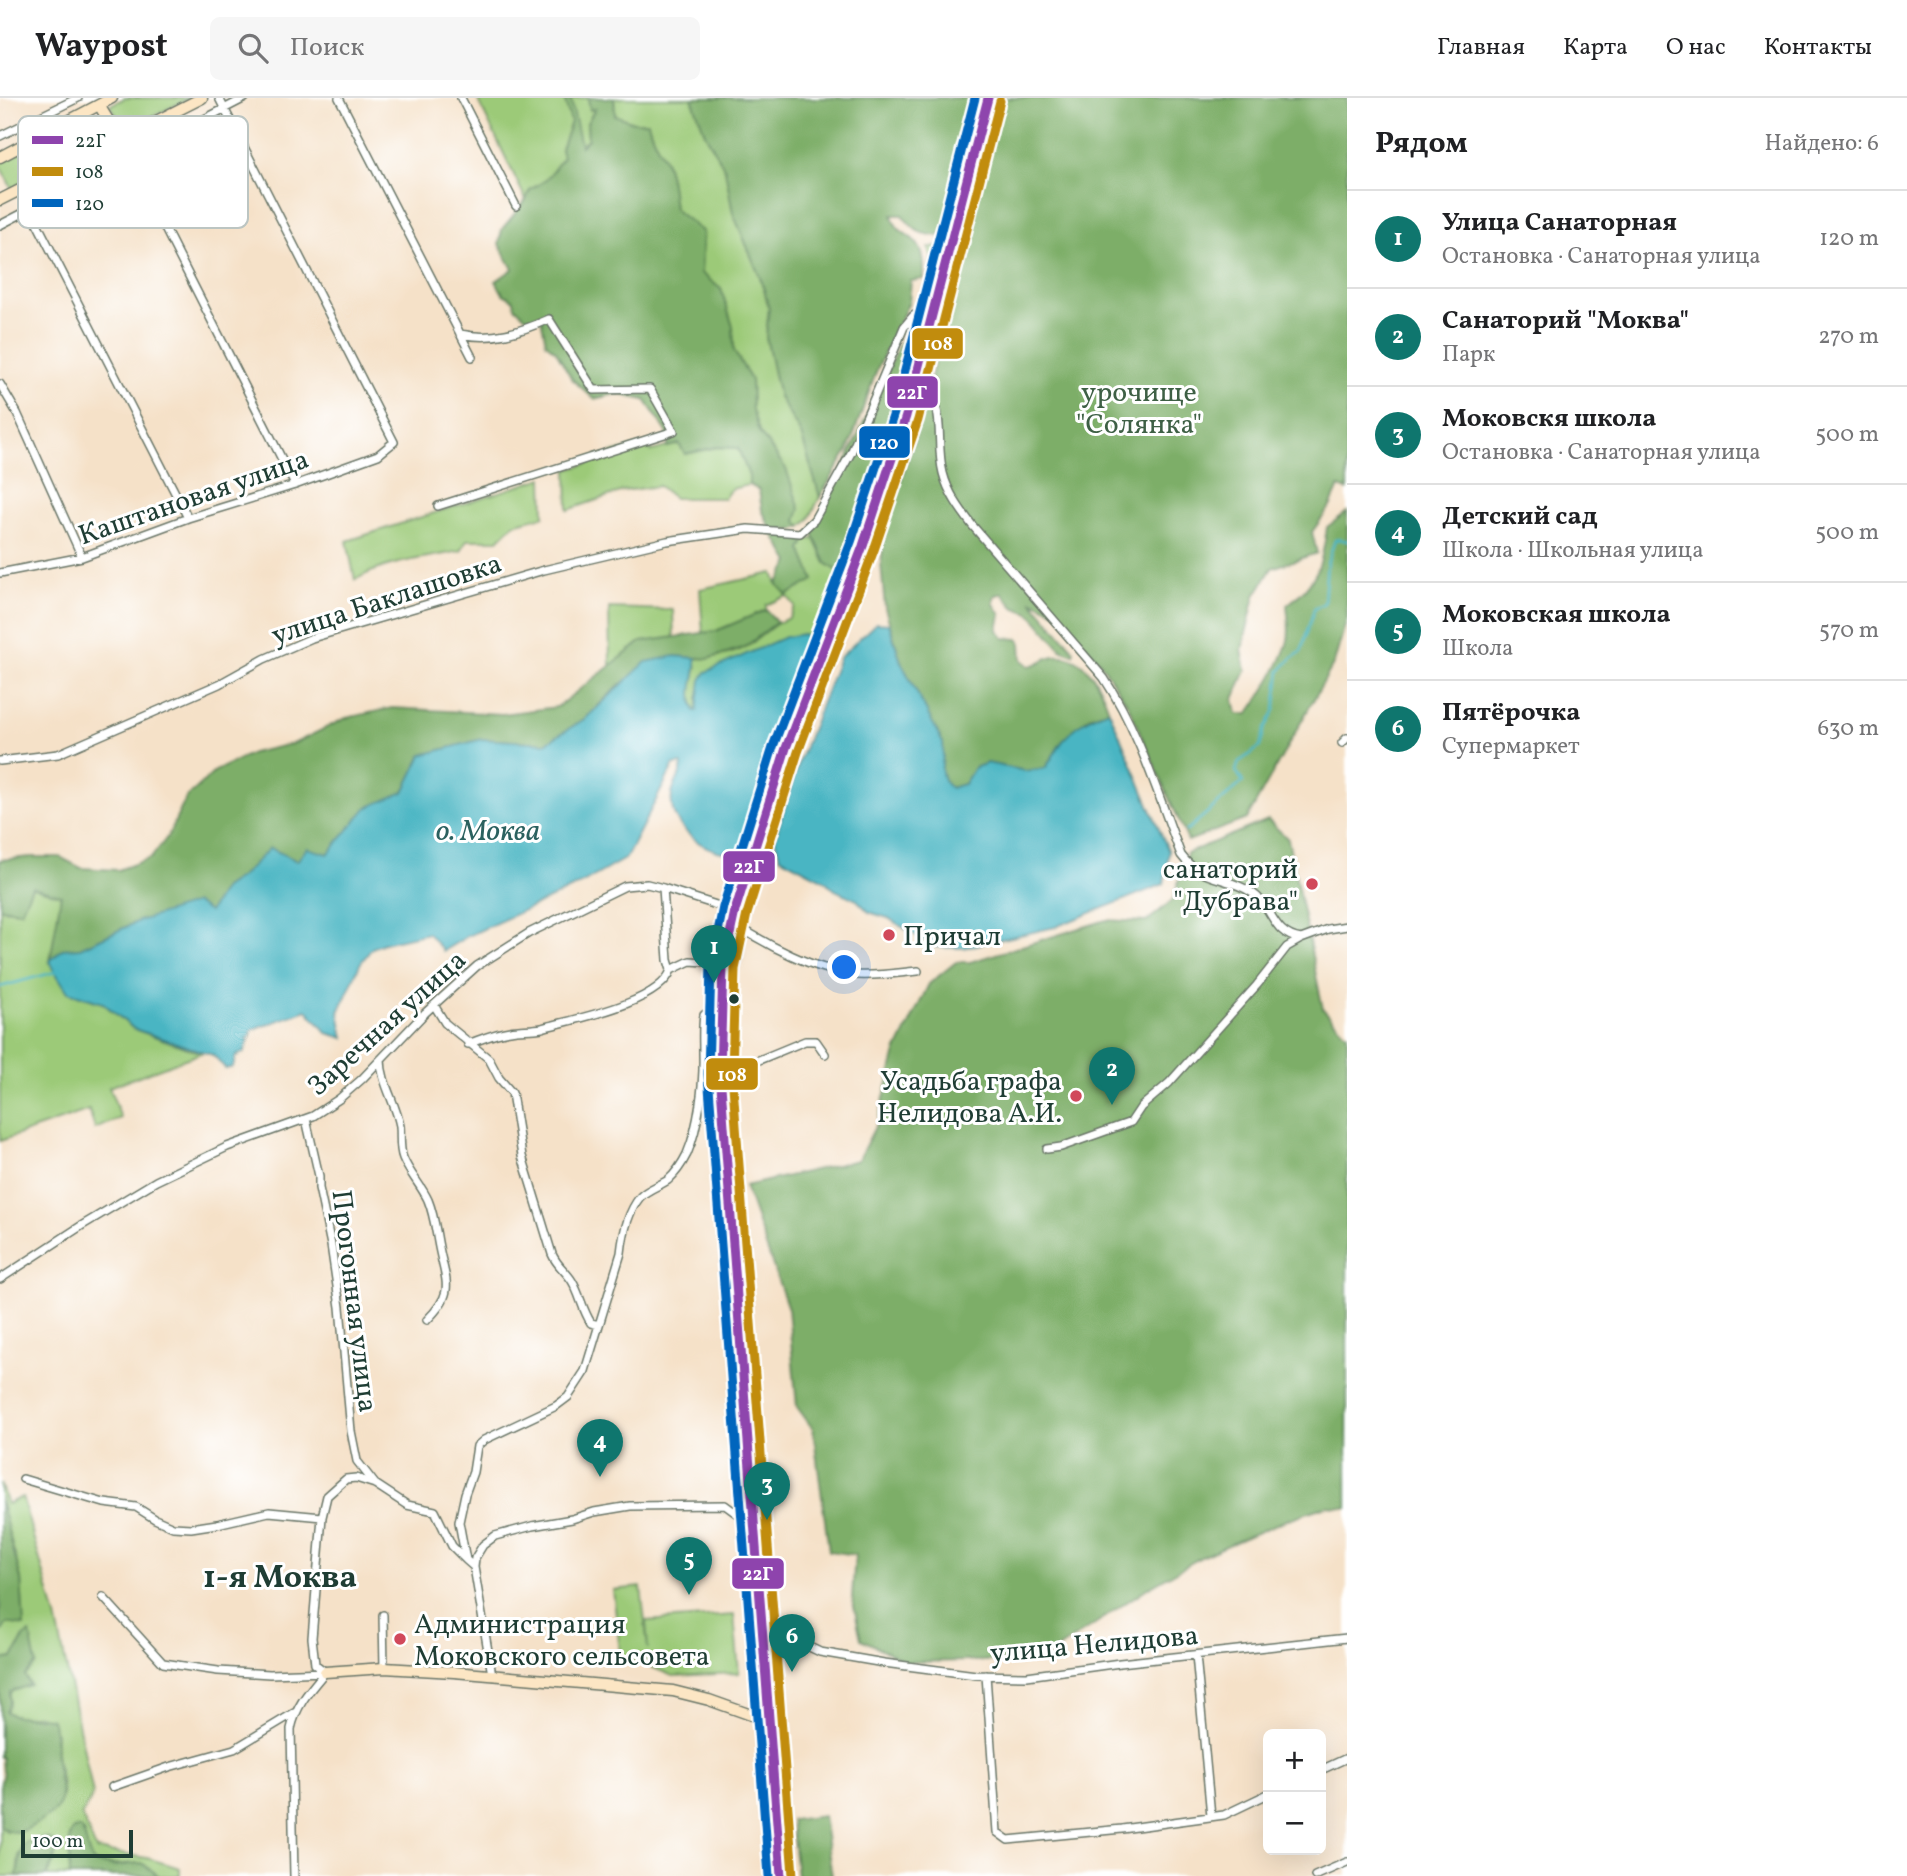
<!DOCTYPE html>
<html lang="ru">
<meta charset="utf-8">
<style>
:root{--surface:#fff;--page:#f6f6f6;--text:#202124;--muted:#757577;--line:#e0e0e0;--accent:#0f766e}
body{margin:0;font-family:Vollkorn,serif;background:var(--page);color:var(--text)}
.controls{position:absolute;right:21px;bottom:21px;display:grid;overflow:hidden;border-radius:10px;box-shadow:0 7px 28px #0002}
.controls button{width:63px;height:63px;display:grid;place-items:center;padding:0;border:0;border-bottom:2px solid var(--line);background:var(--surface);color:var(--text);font:35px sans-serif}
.scale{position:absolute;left:21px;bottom:18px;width:112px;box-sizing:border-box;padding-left:7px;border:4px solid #1f3d34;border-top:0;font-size:19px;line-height:24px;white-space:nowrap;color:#1f3d34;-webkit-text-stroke:5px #fff;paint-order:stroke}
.you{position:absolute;left:845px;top:870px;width:24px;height:24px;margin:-18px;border:5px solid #fff;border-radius:50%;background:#1a73e8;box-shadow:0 0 0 10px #1a73e833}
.badge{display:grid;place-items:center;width:46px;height:46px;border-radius:50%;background:var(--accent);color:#fff;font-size:23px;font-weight:700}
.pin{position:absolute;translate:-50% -58px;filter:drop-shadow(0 2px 4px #0008)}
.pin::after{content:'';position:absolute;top:37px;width:24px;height:21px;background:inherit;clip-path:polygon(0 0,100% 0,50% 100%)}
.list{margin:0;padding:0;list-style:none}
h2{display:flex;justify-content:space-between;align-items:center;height:91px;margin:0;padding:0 28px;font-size:30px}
h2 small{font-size:23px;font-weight:400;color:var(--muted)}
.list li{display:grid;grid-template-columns:46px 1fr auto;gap:21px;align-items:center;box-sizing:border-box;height:98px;padding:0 28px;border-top:2px solid var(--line)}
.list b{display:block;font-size:26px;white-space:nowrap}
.list p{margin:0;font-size:23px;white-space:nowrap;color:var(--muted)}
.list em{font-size:23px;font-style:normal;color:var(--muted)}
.icon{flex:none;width:38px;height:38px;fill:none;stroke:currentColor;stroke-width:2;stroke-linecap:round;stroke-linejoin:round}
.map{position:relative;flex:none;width:1347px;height:1778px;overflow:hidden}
header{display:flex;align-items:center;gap:42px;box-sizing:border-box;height:98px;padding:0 35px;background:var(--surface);border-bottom:2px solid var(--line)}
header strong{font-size:33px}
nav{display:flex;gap:38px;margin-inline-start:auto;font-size:24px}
.search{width:490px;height:63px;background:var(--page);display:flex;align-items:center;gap:18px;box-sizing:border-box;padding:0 24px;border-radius:10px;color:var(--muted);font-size:26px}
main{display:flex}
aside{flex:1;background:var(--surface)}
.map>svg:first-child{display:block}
.green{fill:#9cca78;stroke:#5e8456;stroke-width:2}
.forest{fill:#7dae68;stroke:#4e764e;stroke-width:2}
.water{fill:#48b5c3;stroke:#34797c;stroke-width:2}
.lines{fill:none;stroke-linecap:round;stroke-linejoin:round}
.stream{stroke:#48b5c3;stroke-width:2.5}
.street-casing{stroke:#6a7668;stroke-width:10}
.secondary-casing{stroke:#6a7668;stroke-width:13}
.primary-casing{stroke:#6a7668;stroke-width:14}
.street{stroke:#fff;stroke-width:7}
.secondary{stroke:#fce6c4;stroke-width:10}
.primary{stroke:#f7c06c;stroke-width:10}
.bus-1-casing{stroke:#fff;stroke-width:14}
.bus-2-casing{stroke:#fff;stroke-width:14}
.bus-3-casing{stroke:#fff;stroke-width:14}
.bus-1{stroke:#8e44ad;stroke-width:9}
.bus-2{stroke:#c18c0d;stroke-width:9}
.bus-3{stroke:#0065bd;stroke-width:9}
.poi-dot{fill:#d1495b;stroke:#fff;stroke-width:2.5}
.bus-dot{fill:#1f3d34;stroke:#fff;stroke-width:2.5}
.labels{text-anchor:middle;stroke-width:6;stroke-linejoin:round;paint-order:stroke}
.park-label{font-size:28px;fill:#3e6045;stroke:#fff}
.street-label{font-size:28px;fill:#1f3d34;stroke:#fff}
.poi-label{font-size:28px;fill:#1f3d34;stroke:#fff;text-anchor:end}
.water-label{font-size:30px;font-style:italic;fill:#2b615f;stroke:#fff}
.quarter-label{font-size:32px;font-weight:bold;fill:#1f3d34;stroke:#fff}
.key{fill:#fff;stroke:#bcc5c2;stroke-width:2}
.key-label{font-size:19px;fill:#1f3d34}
.line-badge{stroke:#fff;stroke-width:2.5}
.badge-label{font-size:19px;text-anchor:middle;font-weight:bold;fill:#fff}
</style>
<header>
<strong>Waypost</strong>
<div class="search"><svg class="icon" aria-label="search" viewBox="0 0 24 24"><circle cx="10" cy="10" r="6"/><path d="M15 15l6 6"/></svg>Поиск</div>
<nav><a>Главная</a><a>Карта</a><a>О нас</a><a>Контакты</a></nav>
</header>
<main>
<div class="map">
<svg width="1347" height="1778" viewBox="0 0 1347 1778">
<rect width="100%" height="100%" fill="#fff"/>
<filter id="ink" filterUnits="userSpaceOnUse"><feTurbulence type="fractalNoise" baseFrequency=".0143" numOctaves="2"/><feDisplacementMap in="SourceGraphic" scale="14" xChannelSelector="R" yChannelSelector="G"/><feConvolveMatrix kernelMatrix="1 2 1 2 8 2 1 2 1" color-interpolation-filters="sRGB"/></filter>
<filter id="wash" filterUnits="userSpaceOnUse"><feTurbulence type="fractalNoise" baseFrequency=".00686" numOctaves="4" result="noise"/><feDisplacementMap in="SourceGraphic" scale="28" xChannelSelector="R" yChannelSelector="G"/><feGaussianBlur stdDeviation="1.57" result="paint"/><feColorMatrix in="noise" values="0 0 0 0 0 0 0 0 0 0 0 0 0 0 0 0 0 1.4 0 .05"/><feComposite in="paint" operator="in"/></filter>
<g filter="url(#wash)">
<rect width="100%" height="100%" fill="#f5e1c8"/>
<path class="green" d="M125,0H190L125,32L110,7Z
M477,0H564L571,24L561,51L563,59L546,82L530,92L526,102Z
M569,0H588L596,10L587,25L588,41L581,48Z
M614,0H692L705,35L725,71L733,115L762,184L769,210L766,239L779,299L801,336L820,399L808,423L801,429L796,423L786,371L759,334L752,312L751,282L734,253L733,229L721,191L701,175L703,134L673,111C672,93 671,77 664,61C657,46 652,42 648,25L633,24L615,17Z
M93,15L99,16L110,34L108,41L12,91L0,68V64Z
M935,148L940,149L928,200L925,202L932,160L929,150Z
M650,345L651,353L679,346L685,356L717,349L738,350L749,378V387L731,391L724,400H674L659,388L623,393L568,412L567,372L608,359L612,355Z
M543,380L544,418L514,426L498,442H467L461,453C426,460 387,463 355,482L347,443Z
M807,441H815L826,465L844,477L830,501L820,531L809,543L803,536C763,543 731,575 698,599V613H695C689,597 691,585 697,569L694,564L696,560C712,561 733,556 746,549C762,539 771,526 789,520L795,508L787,498L766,507V512L716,533L703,535L700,491L773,475L777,486Z
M609,510L673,512L674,541L641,544L610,568Z
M32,789L61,797L51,863L68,894L103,905L134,931L201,955L109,989L121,1020L95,1031L89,1012L0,1043V811L21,813Z
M0,1385L7,1406L22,1399L56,1519L93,1696L82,1717L96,1752L147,1760L180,1770V1778H159L142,1765L100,1767C86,1761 86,1749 84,1735L70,1737L69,1778H46L54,1763L19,1756L17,1778H0V1727L6,1733L57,1710C68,1696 59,1678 57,1662C55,1653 56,1643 56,1634L39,1617L19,1620L6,1614L10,1603L9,1594L24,1578V1539L13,1560L0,1562V1537L6,1525L24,1527L21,1481L0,1402Z
M641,1489L648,1551L646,1523L734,1517L739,1575L673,1578L651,1569L649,1562L621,1563L613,1492Z"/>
<path class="forest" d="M564,0L571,2L581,48L588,41L587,25L595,11L590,12L588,0H614L615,17L633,24H648C652,42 657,46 664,60C671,77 672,93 674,111L703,134L701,175L721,191L733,229L734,253L751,282L752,312L759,334L786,371L800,411L796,423L801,429L793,432L771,431L762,412L759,392L749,387V378L738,350L717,349L685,356L679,346L668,349L667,334L645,302L616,296L594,301L572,281L556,253L546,245L541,220H527L515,209L514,202L503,196L496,183L513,171L499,146L502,131L526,102L530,92L546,82L563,59L561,51L571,24Z
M692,0H979L945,130L939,138C917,136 915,133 902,117H892C896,136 910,135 918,147C925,157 924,169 924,181L911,183L909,204L878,269L848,352L820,399L801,336L779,299L766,239L769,210L762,184L733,115L725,71L705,35Z
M1002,0H1347V392L1339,389L1330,409L1312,434L1317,455L1272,470L1255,498L1242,552L1246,572L1234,601L1237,616H1248C1263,595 1279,571 1287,546C1291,534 1288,520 1287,507C1318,484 1322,466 1327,429L1347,414V520L1334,565L1247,721L1188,743L1128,607L1100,564L1058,515L1031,502L1074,552L1073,556L1062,552L1030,515L1015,510L1002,495L994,498V506L1001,517L998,532L1004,540L1018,541L1021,545L1022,562L1029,568C1039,567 1044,560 1054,558C1086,555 1100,587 1109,612L1089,619L1062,644L1045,670L1025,673L987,665L974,670L964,686L951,690C935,678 945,662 943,645L901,564L885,510L881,466L885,432L926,303L937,250Z
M923,217L892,334L844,477L826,465L811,431L825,410L907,229Z
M774,437L799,438L807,441L801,451L814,482L787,497L777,486L790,464Z
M766,512L777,524L745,549L708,561L675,558L619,587L586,620L546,645L482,641L422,657L404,694L366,711L328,756L297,763L270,750L242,778L224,790L209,814L139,823L80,850L62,851L50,863L61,797L32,789L21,813L0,810V762L31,759H60L81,770L118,772L151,760L168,738L186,700L215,673L252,655L295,645L346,620L392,610L502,616L557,609L641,544L716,533Z
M1268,722L1288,741L1323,911L1347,936V1410L1326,1408L1286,1422L1203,1458L1146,1491L1042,1562L907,1564L861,1541L852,1499L855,1457L829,1453L813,1331L797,1309L788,1211L745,1088L858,1062L878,1023L896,954L929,886L956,864H970L1106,822L1146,824L1173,802L1187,755Z
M0,1402L21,1481L24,1528L7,1525L0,1537Z
M30,1535L36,1566L25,1578L30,1587L10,1594V1603L6,1614C22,1622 36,1617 52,1621C56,1634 55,1645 56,1659C59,1699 75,1706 29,1730C17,1736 9,1735 0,1727V1688L3,1675L2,1659H0V1562L13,1560L24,1539Z
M823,1718L832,1778H797L791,1722Z
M80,1730C88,1739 85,1752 94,1765L114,1768L142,1765L159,1778H69L70,1737L73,1731Z
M42,1740C66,1740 53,1766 46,1778H17L22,1748L28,1744Z"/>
<path class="water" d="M876,525L889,526L901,564L943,645C945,662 935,678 951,690L964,686L974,670L987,665L1025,673L1045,670C1052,662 1056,651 1063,643C1075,627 1090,619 1109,612L1169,754L1164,786L1055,829L963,850L934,849L888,820L869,814L857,802L835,792L824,782L780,759L775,742L778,730L799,664L839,560Z
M804,536L809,543L806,560L742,750C734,758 726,755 717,753C694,746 668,723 672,697C673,686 682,678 682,666L674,667L626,760L579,787L468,838L443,853L428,835L384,845L372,850L360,866L339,914L344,940L327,935L307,912L252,932L244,954L236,958L233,969L226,971L213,957L134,931L103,905L68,894L55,874L50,863L62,851L80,850L139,823L196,805L209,814L224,790L242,778L270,750L297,763L307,750L328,756L366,710L404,694L422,657L482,641L546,645L586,620L646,564L675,558L696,560C698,581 687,589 695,613H697L701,582L706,574L785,539Z"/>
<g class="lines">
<path class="stream" d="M1186,733L1243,684L1236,673L1239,664L1260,649L1264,633L1275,612L1280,573L1292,560L1301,554L1314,511L1324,505L1327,465L1335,442L1339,441L1347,443
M0,889L55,874"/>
</g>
</g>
<g filter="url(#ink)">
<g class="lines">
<defs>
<path id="street" d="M339,0L472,259
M461,0L516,108
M0,38L78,0
M119,40L295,387
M20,92L188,420
M0,127L245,0
M916,280C950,306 934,340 943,375C948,395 960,411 972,427L1104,580C1139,633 1158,697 1181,757C1200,783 1226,778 1251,794C1274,809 1271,836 1301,841
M0,286L17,315L82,459
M438,408L674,333L650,291L594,292L549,221C520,234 492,243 460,236
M0,475L82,459L188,420L295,387L378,357L394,344L219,0
M1342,645L1347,640
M0,663L58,656L219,586L264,561L312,540L544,472L667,443L748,431L800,435L814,422L851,355L904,229L913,218L935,206
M663,790L668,862L671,872
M732,824C766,847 816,873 857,877C878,878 898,875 918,873
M434,907L445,925L489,961L499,980L512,995L522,1058L552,1156C557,1168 566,1173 572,1183C580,1196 582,1211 591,1225L599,1227
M468,946C482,941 495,935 510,933C520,931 531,932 542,930C575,921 660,905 671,872L690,863L706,864L727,848
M381,961C381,985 396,1005 400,1028C401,1039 399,1050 403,1060C409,1075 421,1087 428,1102C435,1119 436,1136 440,1154C447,1187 454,1195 427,1222
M720,970L730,974L805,943H816L825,956
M306,1021L319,1078V1090L331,1147L340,1209L351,1333L357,1363L375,1386
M1047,1051L1061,1049L1131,1024L1141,1009L1169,985L1257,887L1287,849L1301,841L1328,831L1347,828
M0,1181L81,1128L156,1083L227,1049L313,1018L339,1001L362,981L425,915L477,868L529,835L625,788L647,786L663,790L735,813
M23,1381L104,1405L136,1409L155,1421L173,1429L191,1430L217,1426L269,1414L322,1419
M474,1469L475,1460L483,1447L495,1438L532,1428L572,1421L594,1414L630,1408L725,1407L740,1418L743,1423L755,1425
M103,1499L163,1565L218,1573L270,1576L325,1574C310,1592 296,1607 291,1631L294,1778
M383,1517L384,1570
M763,1543L803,1546L820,1554L884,1565L976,1577L1027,1578L1120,1565L1347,1540
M1196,1557L1211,1718
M324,1573L315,1566L312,1540L322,1419L327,1398L346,1381L356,1380L375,1386L407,1407L435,1413L452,1448L466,1462
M492,1577L474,1469L466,1462L459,1424L465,1396L473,1374L477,1348L484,1342L556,1308L568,1299L585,1273L621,1155C623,1136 628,1114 640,1099C648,1091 659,1088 668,1082C675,1076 683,1064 687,1056C699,1028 704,985 703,955C703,942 702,930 704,917L721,902
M986,1577L997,1734L1008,1742L1122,1731L1224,1717L1268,1696
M1321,1672L1347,1660
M112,1689L169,1669L234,1651L294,1615
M1315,1778L1347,1764"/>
<path id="secondary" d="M99,7L119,40
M0,59L112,0
M0,102L202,0
M325,1574L384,1570L454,1574L673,1593L709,1602L768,1623"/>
<path id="primary" d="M781,1778L720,975V919L723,869L735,813L786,650L863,448L906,318L988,0"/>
</defs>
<use href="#street" class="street-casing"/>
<use href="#secondary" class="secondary-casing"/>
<use href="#primary" class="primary-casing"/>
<use href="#street" class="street"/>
<use href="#secondary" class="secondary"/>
<use href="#primary" class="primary"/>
<defs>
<path id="bus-1" d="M781,1778L720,975L723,869L735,813L786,650L863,448L906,318L988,0"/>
<path id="bus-2" d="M793,1777L732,975L735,871L747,816L798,654L874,452L918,322L1000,3"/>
<path id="bus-3" d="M769,1778L708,976L711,868L723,809L774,646L851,444L894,315L975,0"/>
</defs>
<use href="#bus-1" class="bus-1-casing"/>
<use href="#bus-2" class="bus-2-casing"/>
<use href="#bus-3" class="bus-3-casing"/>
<use href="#bus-1" class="bus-1"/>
<use href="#bus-2" class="bus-2"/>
<use href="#bus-3" class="bus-3"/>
</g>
</g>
<g class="poi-dot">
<circle cx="1312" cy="786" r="7"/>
<circle cx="889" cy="837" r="7"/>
<circle cx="1076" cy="998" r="7"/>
<circle cx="400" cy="1541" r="7"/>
</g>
<circle class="bus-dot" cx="734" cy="901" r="6"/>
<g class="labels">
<g class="park-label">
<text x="1139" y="303">урочище<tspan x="1139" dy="32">"Солянка"</tspan></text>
</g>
<g class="street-label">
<text transform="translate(193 398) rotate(-19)" y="10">Каштановая улица</text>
<text transform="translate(386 500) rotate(-18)" y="10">улица Баклашовка</text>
<text transform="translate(386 924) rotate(-42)" y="10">Заречная улица</text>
<text transform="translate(356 1203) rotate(83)" y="10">Прогонная улица</text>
<text transform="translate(1094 1545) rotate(-5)" y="10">улица Нелидова</text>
</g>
<g class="poi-label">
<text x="1298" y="780">санаторий<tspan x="1298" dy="32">"Дубрава"</tspan></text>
<text x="903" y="847" text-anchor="start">Причал</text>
<text x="1062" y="992">Усадьба графа<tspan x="1062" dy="32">Нелидова А.И.</tspan></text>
<text x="414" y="1535" text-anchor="start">Администрация<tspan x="414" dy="32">Моковского сельсовета</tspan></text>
</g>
<g class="water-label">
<text x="488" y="742">о. Моква</text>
</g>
<g class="quarter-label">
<text x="280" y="1489">1-я Моква</text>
</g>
</g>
<rect x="18" y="18" width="230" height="112" rx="10" class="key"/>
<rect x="32" y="38" width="31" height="8" fill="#8e44ad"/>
<rect x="32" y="69" width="31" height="9" fill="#c18c0d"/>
<rect x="32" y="101" width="31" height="8" fill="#0065bd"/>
<g class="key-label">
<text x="75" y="49">22Г</text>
<text x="75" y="80">108</text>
<text x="75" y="112">120</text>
</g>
<g class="line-badge">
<rect x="911" y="229" width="53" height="33" rx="7" fill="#c18c0d"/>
<rect x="886" y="277" width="53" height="34" rx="7" fill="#8e44ad"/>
<rect x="858" y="327" width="53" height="34" rx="7" fill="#0065bd"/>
<rect x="722" y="752" width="54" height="33" rx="7" fill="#8e44ad"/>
<rect x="705" y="959" width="54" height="34" rx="7" fill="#c18c0d"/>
<rect x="731" y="1459" width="54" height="33" rx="7" fill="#8e44ad"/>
</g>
<g class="badge-label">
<text x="938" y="252">108</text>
<text x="912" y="301">22Г</text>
<text x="884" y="351">120</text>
<text x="749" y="775">22Г</text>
<text x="732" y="983">108</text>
<text x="758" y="1482">22Г</text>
</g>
</svg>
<div class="controls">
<button>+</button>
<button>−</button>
</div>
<div class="scale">100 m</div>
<div class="you"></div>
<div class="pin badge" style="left:714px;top:885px">1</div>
<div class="pin badge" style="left:1112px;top:1007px">2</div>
<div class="pin badge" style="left:767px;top:1422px">3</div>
<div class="pin badge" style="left:600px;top:1379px">4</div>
<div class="pin badge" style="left:689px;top:1497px">5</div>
<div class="pin badge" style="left:792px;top:1574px">6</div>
</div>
<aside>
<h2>Рядом<small>Найдено: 6</small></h2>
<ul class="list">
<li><span class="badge">1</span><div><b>Улица Санаторная</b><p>Остановка · Санаторная улица</p></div><em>120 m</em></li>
<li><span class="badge">2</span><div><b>Санаторий &quot;Моква&quot;</b><p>Парк</p></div><em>270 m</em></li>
<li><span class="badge">3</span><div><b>Моковскя школа</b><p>Остановка · Санаторная улица</p></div><em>500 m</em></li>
<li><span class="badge">4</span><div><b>Детский сад</b><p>Школа · Школьная улица</p></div><em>500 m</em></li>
<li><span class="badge">5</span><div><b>Моковская школа</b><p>Школа</p></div><em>570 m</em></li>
<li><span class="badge">6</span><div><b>Пятёрочка</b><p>Супермаркет</p></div><em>630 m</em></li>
</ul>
</aside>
</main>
